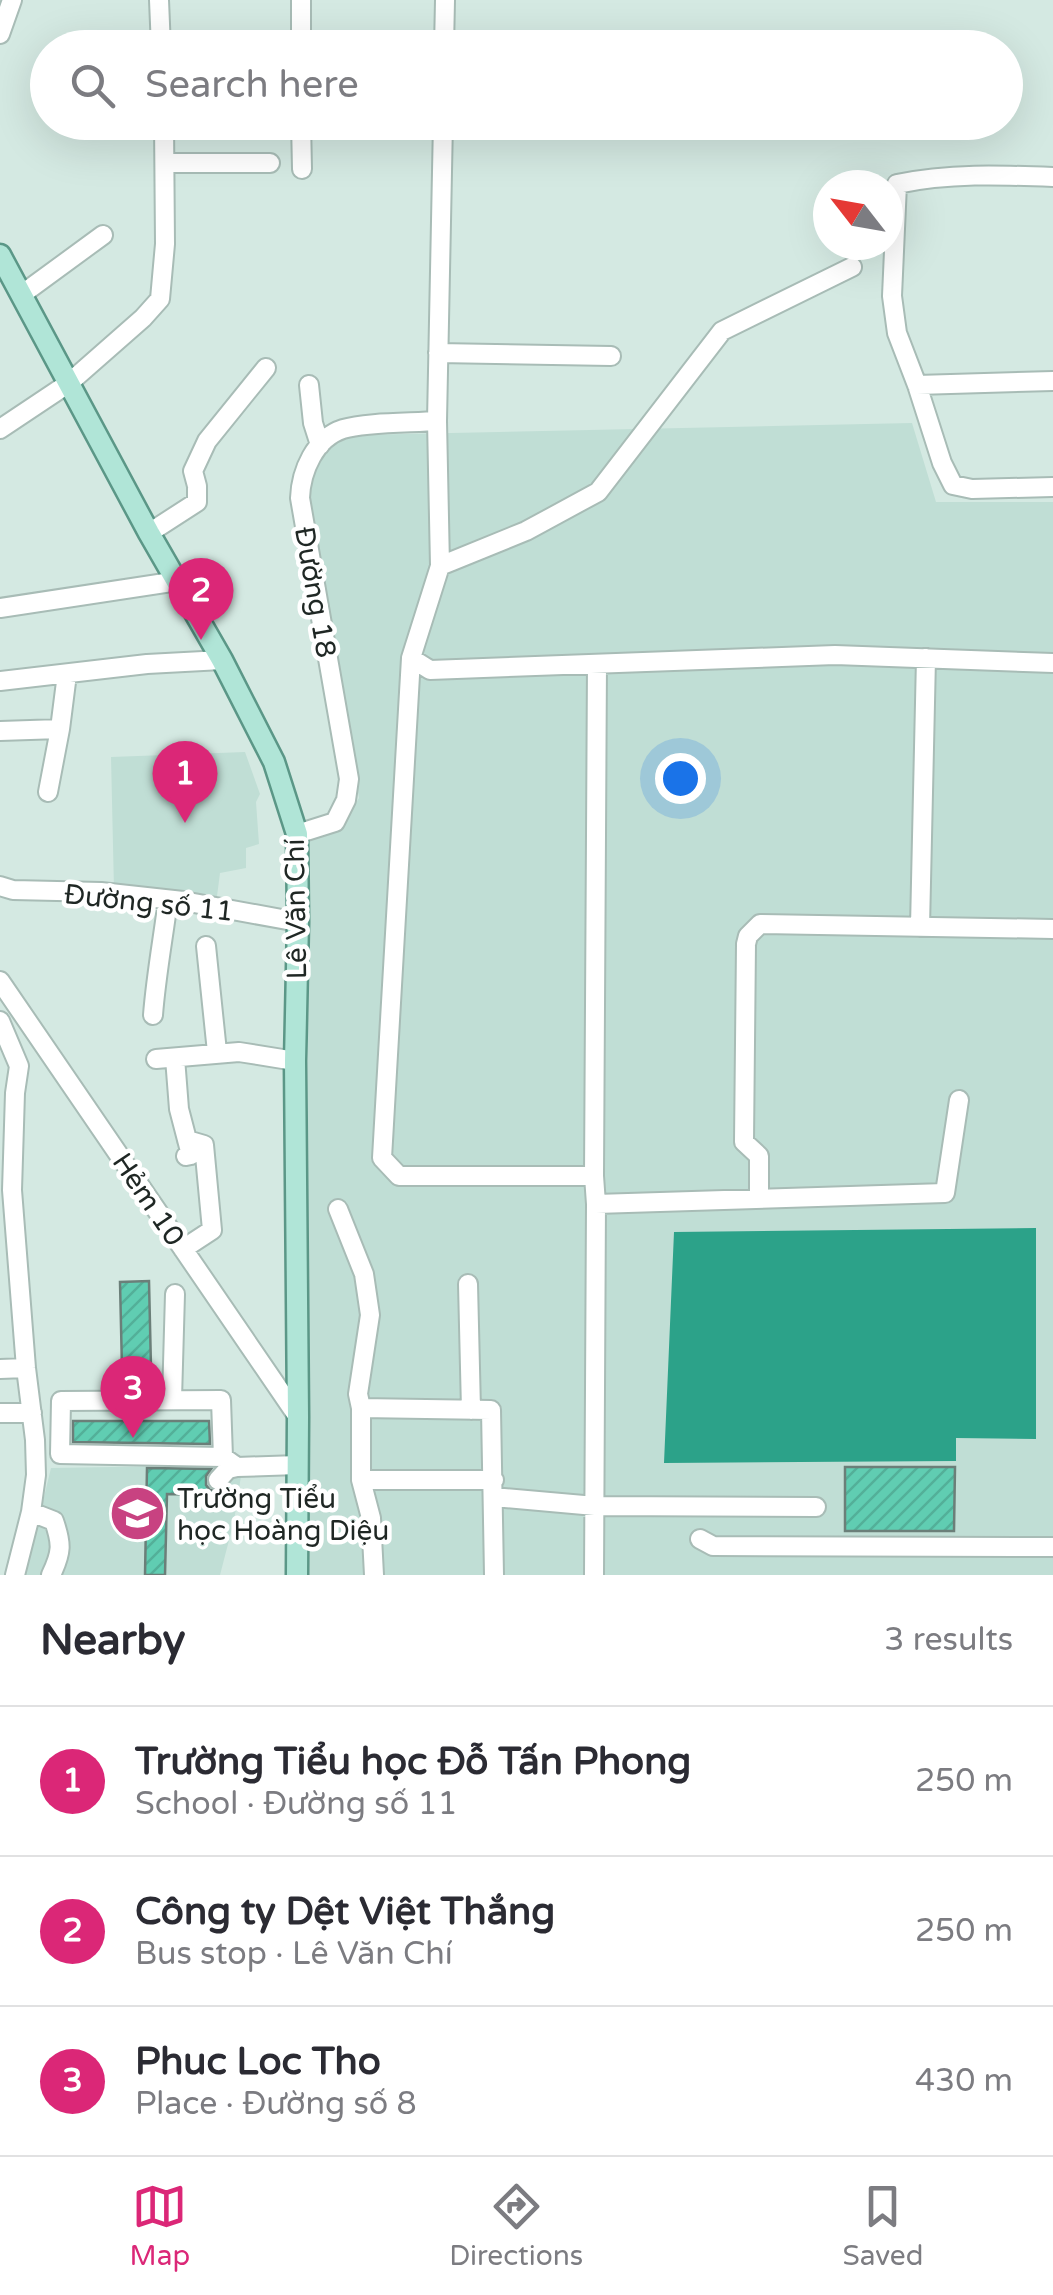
<!DOCTYPE html>
<meta charset="utf-8">
<style>
:root{--surface:#fff;--page:#f7f7f7;--text:#2b2b33;--muted:#7c7c81;--line:#e1e1e2;--accent:#db2777}
body{margin:0;font-family:"Varela Round",sans-serif;background:var(--page);color:var(--text)}
.compass{position:absolute;left:813px;top:170px;width:90px;height:90px;border-radius:50%;background:var(--surface);box-shadow:0 10px 40px #0002;rotate:301deg}
.you{position:absolute;left:680px;top:778px;width:35px;height:35px;margin:-25px;border:8px solid #fff;border-radius:50%;background:#1a73e8;box-shadow:0 0 0 15px #1a73e833}
.badge{display:grid;place-items:center;width:65px;height:65px;border-radius:50%;background:var(--accent);color:#fff;font-size:32px;font-weight:700}
.pin{position:absolute;translate:-50% -82px;filter:drop-shadow(0 2px 5px #0008)}
.pin::after{content:'';position:absolute;top:52px;width:35px;height:30px;background:inherit;clip-path:polygon(0 0,100% 0,50% 100%)}
.list{margin:0;padding:0;list-style:none}
h2{display:flex;justify-content:space-between;align-items:center;height:130px;margin:0;padding:0 40px;font-size:42px}
h2 small{font-size:32px;font-weight:400;color:var(--muted)}
.list li{display:grid;grid-template-columns:65px 1fr auto;gap:30px;align-items:center;box-sizing:border-box;height:150px;padding:0 40px;border-top:2px solid var(--line)}
.list b{display:block;font-size:38px;white-space:nowrap}
.list p{margin:0;font-size:32px;white-space:nowrap;color:var(--muted)}
.list em{font-size:32px;font-style:normal;color:var(--muted)}
.icon{flex:none;width:55px;height:55px;fill:none;stroke:currentColor;stroke-width:2;stroke-linecap:round;stroke-linejoin:round}
.map{position:relative;flex:none;width:1053px;height:1575px;overflow:hidden}
.search{position:absolute;background:var(--surface);box-shadow:0 10px 40px #0002;left:30px;right:30px;top:30px;height:110px;display:flex;align-items:center;gap:25px;box-sizing:border-box;padding:0 35px;border-radius:55px;color:var(--muted);font-size:38px}
.sheet{height:580px;background:var(--surface)}
nav{display:flex;justify-content:space-around;align-items:center;box-sizing:border-box;height:140px;border-top:2px solid var(--line);background:var(--surface);font-size:28px;color:var(--muted)}
nav a{display:grid;justify-items:center;gap:5px}
nav .on{color:var(--accent)}
.map>svg:first-child{display:block}
.built{fill:#c0ded5}
.water{fill:#2ca289}
.building{fill:url(#building-hatch);stroke:#6b7f79;stroke-width:2.5}
.lines{fill:none;stroke-linecap:round;stroke-linejoin:round}
.minor-casing{stroke:#a8bcb6;stroke-width:22}
.major-casing{stroke:#5b9787;stroke-width:25}
.minor{stroke:#fff;stroke-width:18}
.major{stroke:#b0e5d7;stroke-width:20}
.labels{text-anchor:middle;stroke-width:9;stroke-linejoin:round;paint-order:stroke}
.street-label{font-size:28px;fill:#1f2724;stroke:#fff}
.poi-label{font-size:28px;fill:#1f2724;stroke:#fff;text-anchor:start}
</style>
<div class="map">
<svg width="1053" height="1575" viewBox="0 0 1053 1575">
<defs>
<pattern id="building-hatch" width="6" height="6" patternUnits="userSpaceOnUse" patternTransform="scale(2.5)"><rect width="6" height="6" fill="#60cdb2"/><path d="M-1 1l2-2M0 6l6-6M5 7l2-2" fill="none" stroke="#53b099"/></pattern>
</defs>
<rect width="100%" height="100%" fill="#d4e9e2"/>
<path class="built" d="M912,423L936,502H1053V1575H308V840L345,820L359,798L305,483L326,450L343,437L357,435Z
M245,752L260,794L256,802L259,844L246,848V868L220,873L216,904L114,889L111,757Z
M232,1465L241,1476L234,1521L220,1575H25L51,1468Z"/>
<path class="water" d="M1036,1228V1439L956,1438V1461L664,1463L674,1232Z"/>
<path class="building" d="M149,1281L151,1368L122,1369L120,1282Z
M73,1421H209L210,1444L73,1442Z
M845,1467H955L954,1531H845Z
M147,1468L211,1469L206,1476V1485L210,1490L220,1492V1495L167,1494L165,1575H145Z"/>
<g class="lines">
<defs>
<path id="minor" d="M159,0L161,48
M301,0V48
M0,34L12,0
M444,48L445,0
M301,122L302,169
M443,122L437,421L440,566L411,658L382,1158L399,1176H594L596,1204L594,1575
M166,163H270
M1053,177C1001,175 948,173 897,184L892,296L897,333L917,385L942,463L953,485L972,489L1053,487
M21,295L103,235
M438,353L611,356
M309,385L313,423L320,445
M917,385L1053,381
M0,429L69,383L143,318L160,299L165,244L164,122
M149,533L197,502V486L193,471L207,441L266,368
M440,566L526,531L598,492L722,331L852,267
M0,608L178,581
M411,658L430,670L835,655L1053,663
M0,681L147,664L222,660
M0,731L60,729
M48,792L60,729L67,674
M297,834L335,822L346,800L349,779L300,498C301,471 315,438 343,429C366,422 411,423 437,421
M0,886L13,890L101,892L183,901L298,922
M920,927L926,658
M206,946L217,1052
M0,981L298,1417
M153,1015C156,976 163,939 168,900
M0,1021L19,1066L15,1093L12,1190L26,1368L35,1440L36,1475L31,1512L15,1575
M175,1058L179,1109L191,1155L186,1156
M156,1059L239,1052L295,1061
M594,1176L597,664
M759,1199V1156L744,1142L746,944L748,936L760,924L1053,929
M596,1204L945,1193L959,1100
M338,1209L364,1274L370,1315L358,1394L361,1408V1480L371,1518L374,1575
M183,1249L212,1230L204,1145L187,1140
M468,1284L471,1410
M0,1369L26,1368
M172,1399L175,1294
M361,1408L491,1410L494,1575
M0,1413H32
M223,1457L60,1454L61,1401L221,1400L223,1457L237,1467
M218,1480L228,1469L237,1467L298,1465
M361,1480H494
M493,1497L595,1506L816,1507
M31,1512L54,1521C62,1544 62,1552 51,1575
M700,1539L713,1546L1053,1547"/>
<path id="major" d="M0,255L149,533L222,660L274,762L297,834L298,922L295,1061L298,1417L297,1575"/>
</defs>
<use href="#minor" class="minor-casing"/>
<use href="#major" class="major-casing"/>
<use href="#minor" class="minor"/>
<use href="#major" class="major"/>
</g>
<defs>
<symbol id="school-disc" viewBox="-11 -11 22 22"><circle r="9.5" fill="#c84281" stroke="#fff"/><path d="M0-5L7-2L0 1L-7-2ZM-4 1L0 2.5L4 1V4Q0 6-4 4Z" fill="#fff"/></symbol>
</defs>
<g fill-rule="evenodd">
<use href="#school-disc" x="106" y="1482" width="63" height="63"/>
</g>
<g class="labels">
<g class="street-label">
<text transform="translate(316 592) rotate(80)" y="10">Đường 18</text>
<text transform="translate(149 902) rotate(6)" y="10">Đường số 11</text>
<text transform="translate(295 909) rotate(-91)" y="10">Lê Văn Chí</text>
<text transform="translate(149 1199) rotate(56)" y="10">Hẻm 10</text>
</g>
<g class="poi-label">
<text x="177" y="1508">Trường Tiểu<tspan x="177" dy="32">học Hoàng Diệu</tspan></text>
</g>
</g>
</svg>
<svg class="compass" viewBox="-18 -18 36 36"><path d="M0-13l5 13h-10z" fill="#e53935"/><path d="M0 13l5-13h-10z" fill="#7c7c81"/></svg>
<div class="you"></div>
<div class="pin badge" style="left:185px;top:823px">1</div>
<div class="pin badge" style="left:201px;top:640px">2</div>
<div class="pin badge" style="left:133px;top:1438px">3</div>
<div class="search"><svg class="icon" aria-label="search" viewBox="0 0 24 24"><circle cx="10" cy="10" r="6"/><path d="M15 15l6 6"/></svg>Search here</div>
</div>
<section class="sheet">
<h2>Nearby<small>3 results</small></h2>
<ul class="list">
<li><span class="badge">1</span><div><b>Trường Tiểu học Đỗ Tấn Phong</b><p>School · Đường số 11</p></div><em>250 m</em></li>
<li><span class="badge">2</span><div><b>Công ty Dệt Việt Thắng</b><p>Bus stop · Lê Văn Chí</p></div><em>250 m</em></li>
<li><span class="badge">3</span><div><b>Phuc Loc Tho</b><p>Place · Đường số 8</p></div><em>430 m</em></li>
</ul>
</section>
<nav>
<a class="on"><svg class="icon" aria-label="map" viewBox="0 0 24 24"><path d="M3 6l6-2 6 2 6-2v14l-6 2-6-2-6 2zM9 4v14M15 6v14"/></svg>Map</a>
<a><svg class="icon" aria-label="directions" viewBox="0 0 24 24"><path d="M12 3l9 9-9 9-9-9zM9 14v-3h6M13 9l2 2-2 2"/></svg>Directions</a>
<a><svg class="icon" aria-label="saved" viewBox="0 0 24 24"><path d="M7 4h10v16l-5-4-5 4z"/></svg>Saved</a>
</nav>
